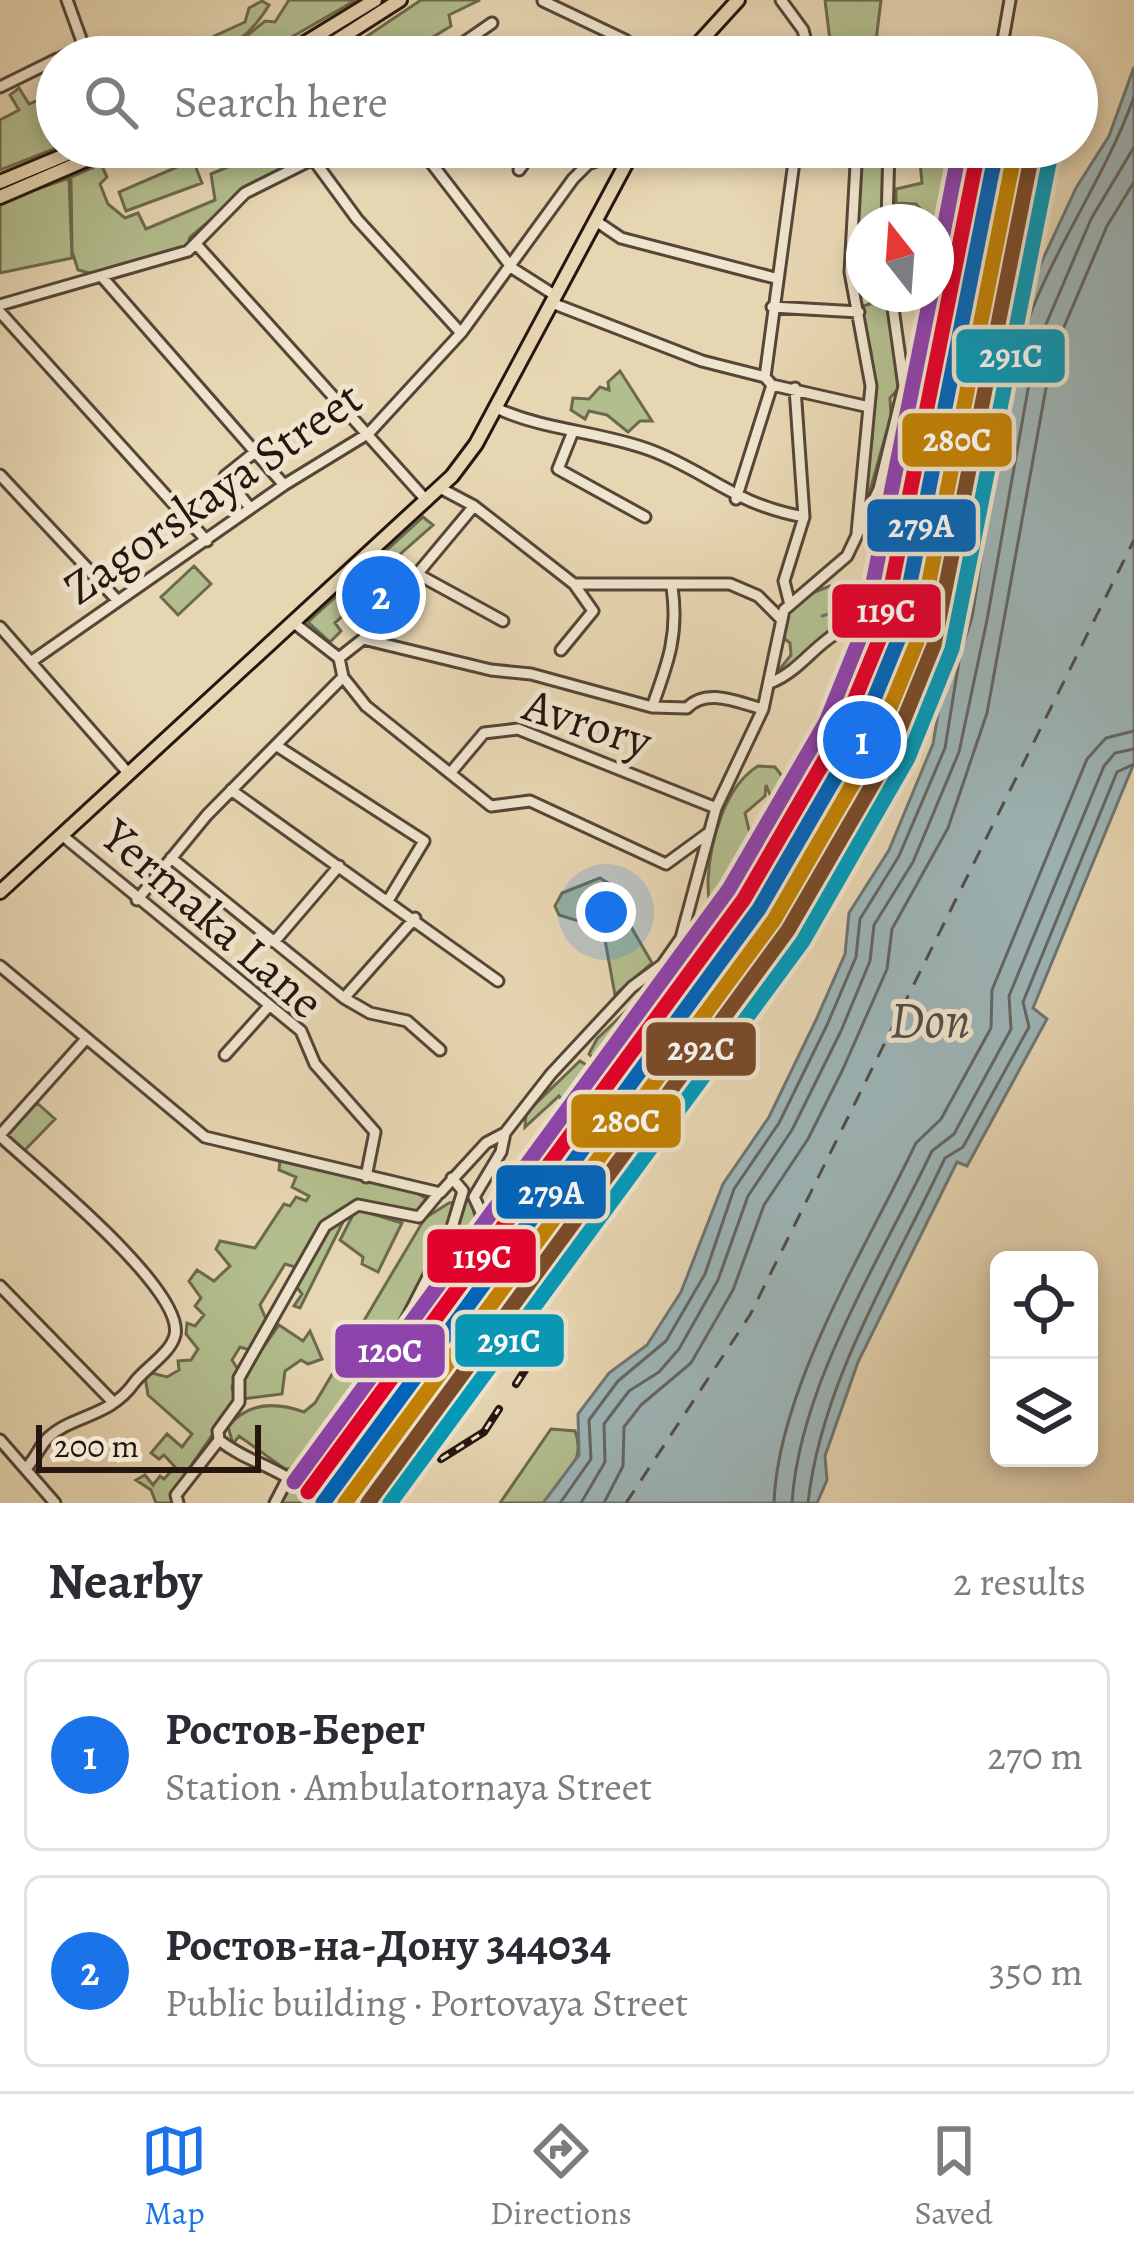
<!DOCTYPE html>
<meta charset="utf-8">
<style>
:root{--surface:#fff;--page:#f2f2f3;--text:#2b2b33;--muted:#7c7c81;--line:#e1e1e2;--accent:#1a73e8}
body{margin:0;font-family:Alegreya,serif;background:var(--page);color:var(--text)}
.controls{position:absolute;right:36px;bottom:36px;display:grid;overflow:hidden;border-radius:18px;box-shadow:0 6px 18px #0003}
.controls button{width:108px;height:108px;display:grid;place-items:center;padding:0;border:0;border-bottom:3px solid var(--line);background:var(--surface);color:var(--text);font:60px sans-serif}
.compass{position:absolute;left:846px;top:204px;width:108px;height:108px;border-radius:50%;background:var(--surface);box-shadow:0 6px 18px #0003;rotate:343deg}
.scale{position:absolute;left:36px;bottom:30px;width:225px;box-sizing:border-box;padding-left:12px;border:6px solid #26160f;border-top:0;font-size:33px;line-height:42px;white-space:nowrap;color:#26160f;-webkit-text-stroke:9px #efe4cd;paint-order:stroke}
.you{position:absolute;left:606px;top:912px;width:42px;height:42px;margin:-30px;border:9px solid #fff;border-radius:50%;background:#1a73e8;box-shadow:0 0 0 18px #1a73e833}
.badge{display:grid;place-items:center;width:78px;height:78px;border-radius:50%;background:var(--accent);color:#fff;font-size:39px;font-weight:700}
.pin{position:absolute;translate:-50% -50%;border:6px solid #fff;box-shadow:0 3px 12px #0006}
.list{margin:0;padding:0;list-style:none}
h2{display:flex;justify-content:space-between;align-items:center;height:156px;margin:0;padding:0 48px;font-size:51px}
h2 small{font-size:39px;font-weight:400;color:var(--muted)}
.list li{display:grid;grid-template-columns:78px 1fr auto;gap:36px;align-items:center;box-sizing:border-box;height:192px;margin:0 24px 24px;padding:0 24px;border:3px solid var(--line);border-radius:18px}
.list b{display:block;font-size:45px;white-space:nowrap}
.list p{margin:0;font-size:39px;white-space:nowrap;color:var(--muted)}
.list em{font-size:39px;font-style:normal;color:var(--muted)}
.icon{flex:none;width:66px;height:66px;fill:none;stroke:currentColor;stroke-width:2;stroke-linecap:round;stroke-linejoin:round}
.map{position:relative;flex:none;width:1134px;height:1503px;overflow:hidden}
.search{position:absolute;background:var(--surface);box-shadow:0 6px 18px #0003;left:36px;right:36px;top:36px;height:132px;display:flex;align-items:center;gap:30px;box-sizing:border-box;padding:0 42px;border-radius:66px;color:var(--muted);font-size:45px}
.sheet{height:588px;background:var(--surface)}
nav{display:flex;justify-content:space-around;align-items:center;box-sizing:border-box;height:168px;border-top:3px solid var(--line);background:var(--surface);font-size:33px;color:var(--muted)}
nav a{display:grid;justify-items:center;gap:6px}
nav .on{color:var(--accent)}
.map>svg:first-child{display:block}
.green{fill:#b3be8e;stroke:#6c6a4e;stroke-width:3}
.water{fill:#9db6b9;stroke:#6d7675;stroke-width:3}
.lines{fill:none;stroke-linecap:round;stroke-linejoin:round}
.shore{stroke:#626664;stroke-width:3}
.stream{stroke:#6d7675;stroke-width:3}
.ferry{stroke:#504e4a;stroke-width:3;stroke-dasharray:15 12;stroke-linecap:butt}
.minor-casing{stroke:#564638;stroke-width:15}
.major-casing{stroke:#26160f;stroke-width:18}
.minor{stroke:#efe4cd;stroke-width:9}
.major{stroke:#e7d6b2;stroke-width:12}
.rail-casing{stroke:#26160f;stroke-width:8}
.rail{stroke:#efe4cd;stroke-width:3;stroke-dasharray:9;stroke-linecap:butt}
.rail-1-casing{stroke:#efe4cd;stroke-width:24}
.rail-2-casing{stroke:#efe4cd;stroke-width:24}
.rail-3-casing{stroke:#efe4cd;stroke-width:24}
.rail-4-casing{stroke:#efe4cd;stroke-width:24}
.rail-5-casing{stroke:#efe4cd;stroke-width:24}
.rail-6-casing{stroke:#efe4cd;stroke-width:24}
.rail-1{stroke:#0065bd;stroke-width:15}
.rail-2{stroke:#c38204;stroke-width:15}
.rail-3{stroke:#e4002b;stroke-width:15}
.rail-4{stroke:#7a4b2a;stroke-width:15}
.rail-5{stroke:#8e44ad;stroke-width:15}
.rail-6{stroke:#049abb;stroke-width:15}
.labels{text-anchor:middle;stroke-width:10;stroke-linejoin:round;paint-order:stroke}
.street-label{font-size:48px;fill:#26160f;stroke:#efe4cd}
.water-label{font-size:51px;font-style:italic;fill:#504e4a;stroke:#efe4cd}
.line-badge{stroke:#efe4cd;stroke-width:4.5}
.badge-label{font-size:33px;text-anchor:middle;font-weight:bold;fill:#fff}
</style>
<div class="map">
<svg width="1134" height="1503" viewBox="0 0 1134 1503">
<rect width="100%" height="100%" fill="#e7d6b2"/>
<filter id="stains"><feTurbulence type="fractalNoise" baseFrequency=".00167" numOctaves="4"/><feColorMatrix values="0 0 0 0 .2 0 0 0 0 .09 0 0 0 0 .02 0 0 0 .5 -.17"/></filter>
<radialGradient id="worn" r=".72"><stop offset=".6" stop-color="#630" stop-opacity="0"/><stop offset="1" stop-color="#630" stop-opacity=".3"/></radialGradient>
<path class="green" d="M289,0H356L257,57H221L265,21L275,22Z
M421,0H480L449,15L451,26L415,48L406,39L378,57H336Z
M825,0H881L874,57H832Z
M262,1L269,5C238,57 205,57 151,57L175,54L245,22L249,8Z
M19,88L29,104L57,93L59,147L0,170V120L19,110L10,95Z
M274,147H332L244,192L190,237L187,248L101,276L78,270L72,251L71,177L101,164L107,177L100,184L108,204L125,218L138,213L146,229L215,200L211,174Z
M859,147L882,150L885,222H864V288L860,279L853,280Z
M900,147H970L953,187L941,396L929,456L919,462L915,449L924,402L911,377L919,322L916,294H936V222H923L924,213L916,204L896,203V189L922,183L919,151Z
M193,160L202,183L126,211L119,192Z
M69,178L72,258L0,273V202Z
M868,294H887L898,389L890,398L891,416L860,526L872,439L871,352L860,307L870,304Z
M620,371L652,421H640L628,432L607,415L589,411L585,419L571,410L573,398L589,399L600,387L609,390L608,382Z
M423,517L433,525L371,580L374,586L335,623L341,631L330,642L308,622Z
M194,566L211,584L178,615L161,597Z
M871,585L899,591L893,622C825,601 822,654 775,675L791,655L790,643L781,636C788,596 799,599 830,586L847,597L844,602L868,600Z
M758,766L775,767L788,784L787,793L771,797L766,785L765,796L745,813L750,834L763,841C768,873 753,889 734,913L736,929L686,997L650,1011L645,1020L652,1043C634,1067 610,1118 575,1116L559,1096L525,1127L526,1113L580,1061L588,1066L573,1096L603,1088L619,1059L610,1049L594,1059L589,1054L597,1039L702,938C712,918 708,901 708,880C710,842 724,787 758,766Z
M600,878L626,894V918L652,963L615,995L605,940L579,921L559,915L555,906L562,893Z
M37,1103L55,1119L24,1151L7,1135Z
M280,1159L417,1193L425,1198L424,1208L418,1214C340,1198 344,1206 299,1268L285,1264L260,1305L268,1324L253,1351L240,1347L232,1360L239,1371L232,1387L236,1401L172,1493L175,1503H156L151,1490L136,1480L145,1475L153,1485L160,1476L164,1479L175,1467L164,1455L159,1459L151,1453L167,1434L182,1447L192,1434L148,1395L144,1371L167,1377L179,1370L178,1361L191,1360L198,1349L186,1334L187,1323L195,1326L204,1315L195,1306L201,1298L189,1281L197,1270L214,1281L230,1266L216,1249L220,1241L255,1248L284,1204L290,1206L296,1197L306,1201L309,1196L292,1187L296,1177L279,1170Z
M471,1200L480,1239L451,1279L464,1289L438,1320L447,1327L311,1503H275L288,1478L328,1468L361,1404L372,1400L370,1390L394,1348L408,1354L425,1323L420,1321C403,1336 385,1350 372,1369C346,1409 343,1469 285,1469L239,1436L233,1444L228,1427C248,1401 276,1402 304,1412L315,1403L425,1218L449,1203Z
M356,1209L402,1223L378,1272L362,1264L363,1257L340,1240Z
M345,1218L300,1308L294,1306L302,1294L296,1286L327,1229Z
M279,1325L303,1341L310,1331L322,1359L308,1364L301,1360L285,1371L282,1394L242,1399L241,1379Z
M551,1429L575,1431C587,1461 563,1483 543,1503H500Z"/>
<path class="water" d="M1134,67V763L1033,1008L1047,1019L967,1166L957,1162L858,1362L825,1456L827,1480L817,1503H543L579,1455L578,1414L609,1373L647,1345L681,1292L723,1184L769,1117L816,1020L845,954L849,913L889,850L933,744L948,653L960,615L999,375L1017,315L1076,188L1109,136Z"/>
<g class="lines">
<path class="shore" d="M560,1503L591,1459L589,1420L618,1381L666,1341L705,1274L734,1189L779,1123L827,1025L856,957L860,919L899,856L945,748L960,655L972,617C989,520 994,413 1028,320C1057,243 1106,175 1134,97
M581,1503L605,1462L604,1424L629,1391L659,1372L679,1349L718,1280L748,1196L792,1130L841,1031L870,961L874,925L913,862L959,752L987,620L1035,350L1091,219L1134,147
M604,1503L623,1466L624,1427L641,1405L691,1363L733,1290L764,1205L808,1139L843,1069L887,969L892,929L948,828L987,713L1052,355L1107,226L1134,182
M774,1503C778,1388 866,1248 916,1143L941,1119L991,1028L992,990L1087,759L1106,738L1134,731
M792,1503C799,1386 881,1258 932,1151L954,1134L1011,1029L1009,996L1104,766L1115,753L1134,749
M808,1503C821,1383 893,1269 945,1158L963,1147L1029,1027L1023,1002L1117,772L1134,764"/>
<path class="stream" d="M943,613L959,615
M822,616L871,601L902,603"/>
<path class="ferry" d="M626,1503L750,1315L1134,540"/>
<defs>
<path id="minor" d="M781,0L803,30L810,57
M543,1L625,40L648,57
M62,57L84,47L67,0
M443,57L492,23
M471,57L473,55
M1000,57L1010,0
M0,87L57,59
M419,147L512,268L556,296
M519,170L536,147
M596,221L621,238L775,278
M887,222L889,147
M196,244L427,501
M103,278L284,485
M552,303L702,361L765,377L772,385L869,407
M0,305L188,251L245,193L313,159L357,219L461,333
M772,307L859,312
M0,312L207,541
M765,377L796,147
M496,408C546,431 599,431 650,450C709,472 733,504 804,517
M572,434L558,469L645,517
M0,475L118,601
M440,488L474,506L574,584H730L758,596L780,618
M736,499L772,385
M250,508L225,476L255,452
M857,533L871,386L850,272L857,147
M419,575L503,621
M789,601L784,581L804,517L795,388
M294,623L339,658
M0,627L129,774
M363,639L491,670L531,674L652,707L687,708C707,687 739,703 763,709
M561,650L593,611L574,584
M339,658L363,639L474,506
M32,661L284,485L369,433L461,333L573,179L588,164L608,157
M343,677L366,706L491,806L530,801L666,864L707,834
M772,682C812,666 828,615 879,628
M652,707C668,663 679,634 672,587
M277,746L424,841L389,899
M452,771L484,733L518,729L716,808
M231,790L498,981
M63,836L301,1031L315,1064L375,1132L366,1177
M171,858L344,998L370,1013L407,1021L440,1050
M137,900L207,815L343,677L339,658
M274,942L339,866
M662,965L677,973L704,964L770,877L771,838L811,771L841,694
M0,966L205,1137L440,1193L486,1143L505,1133L551,1074L632,987L662,965L681,938L716,808L763,709L784,610L847,556L879,489L904,386L891,294
M344,998L415,918
M225,1055L269,1006
M505,1133L501,1152L474,1197L512,1279L531,1294
M0,1135L85,1040
M0,1136C34,1168 185,1289 175,1335C171,1353 144,1369 134,1383C110,1417 73,1415 49,1437C41,1444 36,1457 28,1466
M0,1286L113,1402
M0,1440L55,1503
M219,1440L218,1431L239,1402V1378L325,1226L358,1205L419,1217L439,1193
M178,1503L176,1495L219,1440C243,1459 264,1463 288,1478
M275,1503L288,1478L328,1468L345,1439L450,1234L463,1191L452,1178"/>
<path id="major" d="M282,57L375,0
M311,57L400,0
M686,57L738,0
M0,182L84,147
M0,197L116,147
M0,892L452,476L476,444L635,147"/>
</defs>
<use href="#minor" class="minor-casing"/>
<use href="#major" class="major-casing"/>
<use href="#minor" class="minor"/>
<use href="#major" class="major"/>
<defs>
<path id="rail" d="M516,1384L525,1370
M441,1459L484,1432L499,1409
M348,1503L536,1246L817,886L887,752L909,682L922,611
M354,1503L426,1467"/>
</defs>
<use href="#rail" class="rail-casing"/>
<use href="#rail" class="rail"/>
<defs>
<path id="rail-1" d="M323,1503L759,909L858,738L899,638L997,147"/>
<path id="rail-2" d="M345,1503L774,920L874,747L917,642L1015,151"/>
<path id="rail-3" d="M308,1492L744,899L842,730L882,633L979,147"/>
<path id="rail-4" d="M368,1503L788,930L889,756L934,645L1032,154"/>
<path id="rail-5" d="M936,269L960,147
M294,1482L729,889L826,722L864,628L931,294"/>
<path id="rail-6" d="M390,1503L803,941L908,758L952,649L1050,158"/>
</defs>
<use href="#rail-1" class="rail-1-casing"/>
<use href="#rail-2" class="rail-2-casing"/>
<use href="#rail-3" class="rail-3-casing"/>
<use href="#rail-4" class="rail-4-casing"/>
<use href="#rail-5" class="rail-5-casing"/>
<use href="#rail-6" class="rail-6-casing"/>
<use href="#rail-1" class="rail-1"/>
<use href="#rail-2" class="rail-2"/>
<use href="#rail-3" class="rail-3"/>
<use href="#rail-4" class="rail-4"/>
<use href="#rail-5" class="rail-5"/>
<use href="#rail-6" class="rail-6"/>
</g>
<g class="labels">
<g class="street-label">
<text transform="translate(212 492) rotate(-35)" y="17">Zagorskaya Street</text>
<text transform="translate(588 722) rotate(18)" y="17">Avrory</text>
<text transform="translate(213 918) rotate(41)" y="17">Yermaka Lane</text>
</g>
<g class="water-label">
<text x="930" y="1037">Don</text>
</g>
</g>
<g class="line-badge">
<rect x="954" y="327" width="113" height="58" rx="12" fill="#049abb"/>
<rect x="900" y="411" width="114" height="58" rx="12" fill="#c38204"/>
<rect x="865" y="497" width="113" height="57" rx="12" fill="#0065bd"/>
<rect x="830" y="582" width="113" height="58" rx="12" fill="#e4002b"/>
<rect x="644" y="1020" width="114" height="58" rx="12" fill="#7a4b2a"/>
<rect x="569" y="1092" width="114" height="58" rx="12" fill="#c38204"/>
<rect x="494" y="1163" width="114" height="58" rx="12" fill="#0065bd"/>
<rect x="425" y="1227" width="113" height="58" rx="12" fill="#e4002b"/>
<rect x="453" y="1312" width="113" height="57" rx="12" fill="#049abb"/>
<rect x="333" y="1322" width="114" height="58" rx="12" fill="#8e44ad"/>
</g>
<g class="badge-label">
<text x="1011" y="367">291С</text>
<text x="957" y="451">280С</text>
<text x="921" y="537">279А</text>
<text x="886" y="622">119С</text>
<text x="701" y="1060">292С</text>
<text x="626" y="1132">280С</text>
<text x="551" y="1204">279А</text>
<text x="482" y="1268">119С</text>
<text x="509" y="1352">291С</text>
<text x="390" y="1362">120С</text>
</g>
<rect width="100%" height="100%" filter="url(#stains)"/>
<rect width="100%" height="100%" fill="url(#worn)"/>
</svg>
<div class="controls">
<button><svg class="icon" aria-label="locate" viewBox="0 0 24 24"><circle cx="12" cy="12" r="6"/><path d="M12 2v4M12 18v4M2 12h4M18 12h4"/></svg></button>
<button><svg class="icon" aria-label="layers" viewBox="0 0 24 24"><path d="M12 4l9 5-9 5-9-5zM3 14l9 5 9-5"/></svg></button>
</div>
<svg class="compass" viewBox="-18 -18 36 36"><path d="M0-13l5 13h-10z" fill="#e53935"/><path d="M0 13l5-13h-10z" fill="#7c7c81"/></svg>
<div class="scale">200 m</div>
<div class="you"></div>
<div class="pin badge" style="left:862px;top:740px">1</div>
<div class="pin badge" style="left:381px;top:595px">2</div>
<div class="search"><svg class="icon" aria-label="search" viewBox="0 0 24 24"><circle cx="10" cy="10" r="6"/><path d="M15 15l6 6"/></svg>Search here</div>
</div>
<section class="sheet">
<h2>Nearby<small>2 results</small></h2>
<ul class="list">
<li><span class="badge">1</span><div><b>Ростов-Берег</b><p>Station · Ambulatornaya Street</p></div><em>270 m</em></li>
<li><span class="badge">2</span><div><b>Ростов-на-Дону 344034</b><p>Public building · Portovaya Street</p></div><em>350 m</em></li>
</ul>
</section>
<nav>
<a class="on"><svg class="icon" aria-label="map" viewBox="0 0 24 24"><path d="M3 6l6-2 6 2 6-2v14l-6 2-6-2-6 2zM9 4v14M15 6v14"/></svg>Map</a>
<a><svg class="icon" aria-label="directions" viewBox="0 0 24 24"><path d="M12 3l9 9-9 9-9-9zM9 14v-3h6M13 9l2 2-2 2"/></svg>Directions</a>
<a><svg class="icon" aria-label="saved" viewBox="0 0 24 24"><path d="M7 4h10v16l-5-4-5 4z"/></svg>Saved</a>
</nav>
